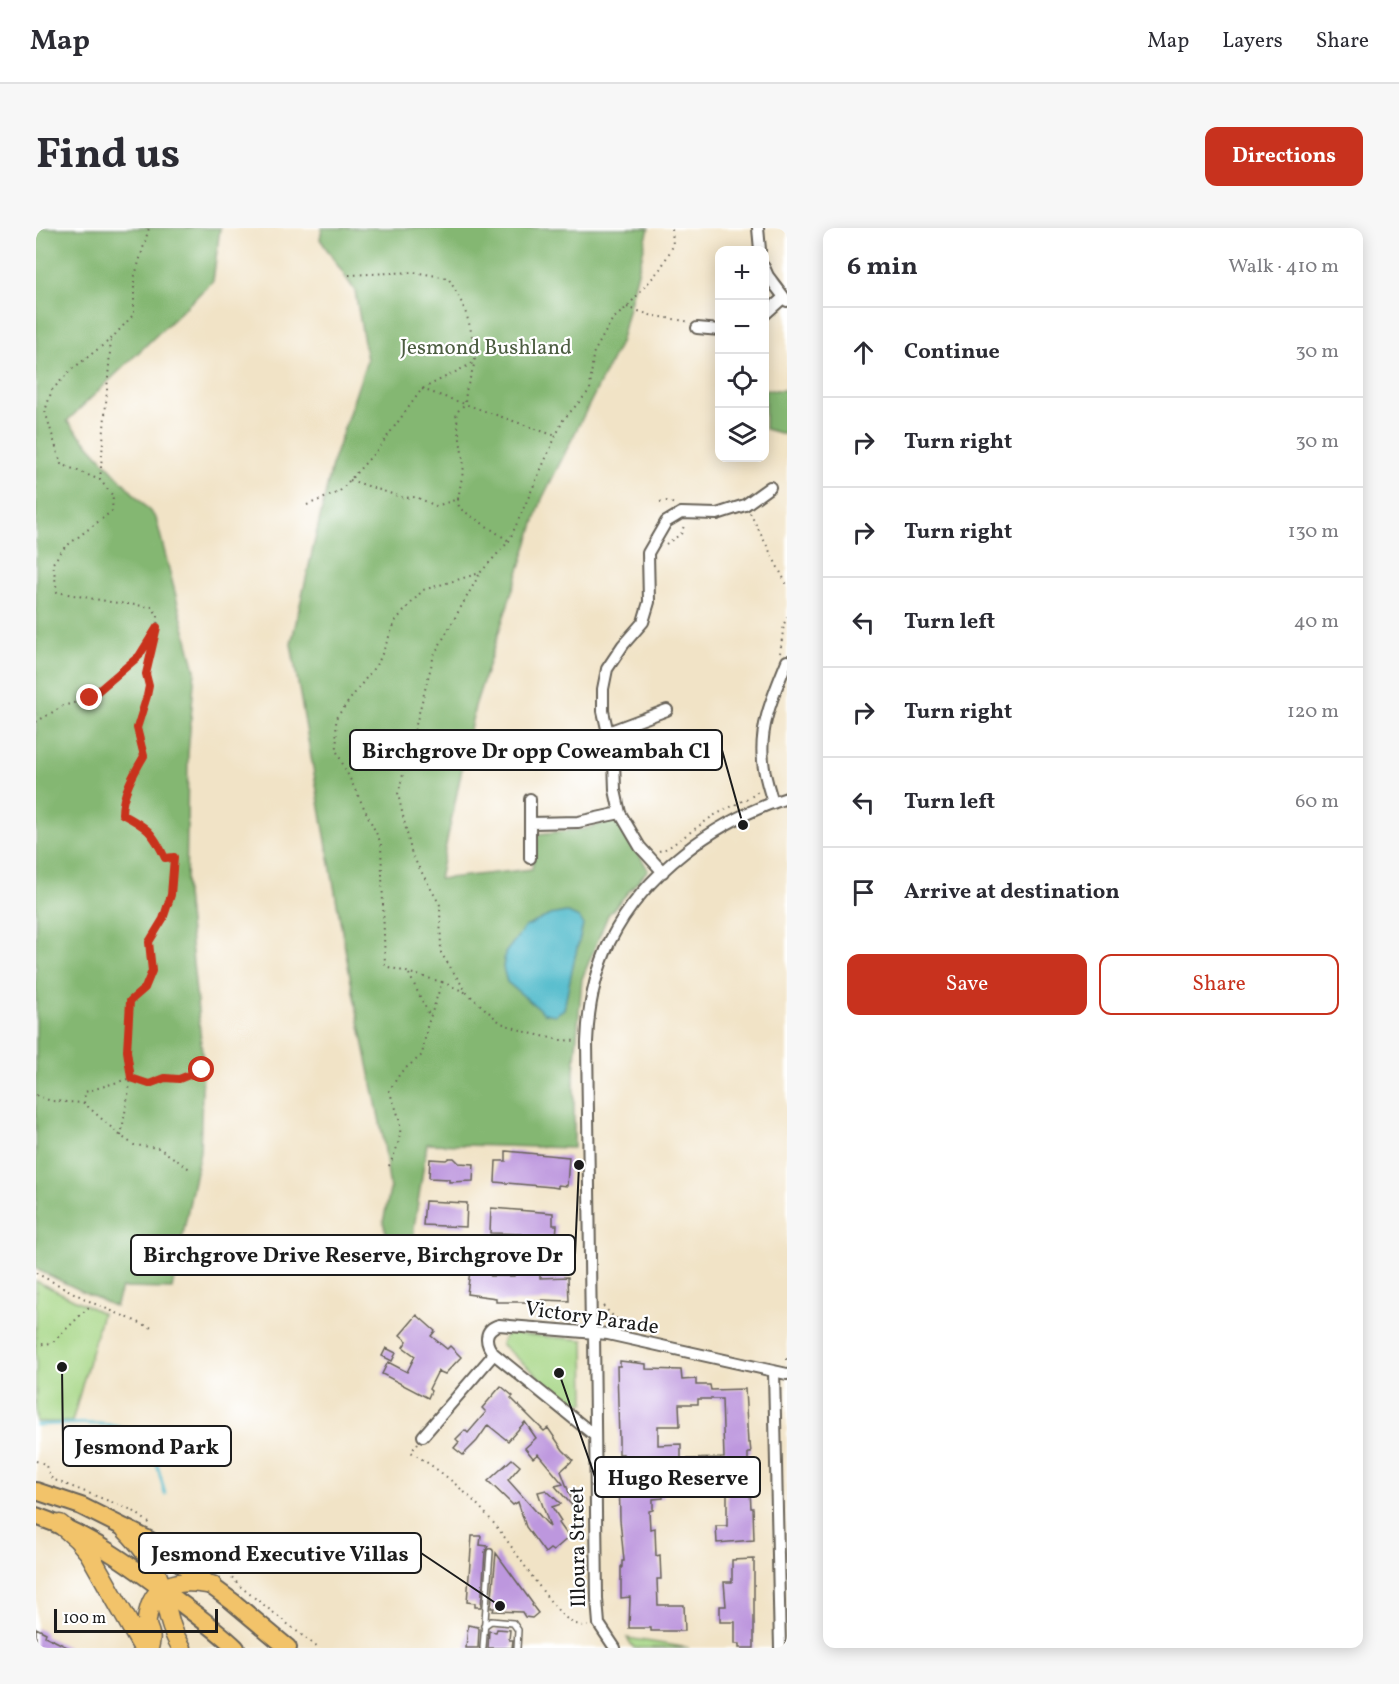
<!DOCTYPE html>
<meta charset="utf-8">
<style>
:root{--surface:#fff;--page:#f7f7f7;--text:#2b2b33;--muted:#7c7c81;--line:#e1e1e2;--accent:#c8321e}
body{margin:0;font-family:Vollkorn,serif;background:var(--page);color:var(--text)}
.controls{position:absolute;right:18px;top:18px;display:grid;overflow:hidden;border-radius:12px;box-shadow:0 3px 15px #0003}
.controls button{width:54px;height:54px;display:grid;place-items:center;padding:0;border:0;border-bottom:2px solid var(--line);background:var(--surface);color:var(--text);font:30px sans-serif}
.scale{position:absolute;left:18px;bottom:15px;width:164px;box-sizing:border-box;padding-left:6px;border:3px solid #1c1c1c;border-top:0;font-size:16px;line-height:21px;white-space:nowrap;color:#1c1c1c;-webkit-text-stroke:4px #fff;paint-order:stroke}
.stop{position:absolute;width:18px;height:18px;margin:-14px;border:4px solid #c8321e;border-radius:50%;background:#fff}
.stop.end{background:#c8321e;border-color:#fff;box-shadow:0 2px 6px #0008}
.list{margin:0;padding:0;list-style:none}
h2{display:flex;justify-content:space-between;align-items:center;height:78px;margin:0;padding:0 24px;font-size:26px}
h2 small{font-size:20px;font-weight:400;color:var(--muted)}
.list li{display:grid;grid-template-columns:39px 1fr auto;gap:18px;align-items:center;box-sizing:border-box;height:90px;padding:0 24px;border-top:2px solid var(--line)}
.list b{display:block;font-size:22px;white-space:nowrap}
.list em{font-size:20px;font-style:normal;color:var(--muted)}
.actions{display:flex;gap:12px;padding:18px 24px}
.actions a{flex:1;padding:14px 0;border:2px solid var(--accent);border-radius:12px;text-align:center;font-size:21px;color:var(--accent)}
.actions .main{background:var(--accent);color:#fff}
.icon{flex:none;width:33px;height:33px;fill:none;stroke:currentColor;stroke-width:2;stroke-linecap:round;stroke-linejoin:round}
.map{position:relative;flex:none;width:751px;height:1420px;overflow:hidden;border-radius:12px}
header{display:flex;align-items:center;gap:36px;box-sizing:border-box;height:84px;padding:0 30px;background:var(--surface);border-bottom:2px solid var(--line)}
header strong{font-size:28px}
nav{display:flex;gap:33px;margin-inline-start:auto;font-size:21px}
.intro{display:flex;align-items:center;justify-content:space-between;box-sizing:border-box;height:144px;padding:0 36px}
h1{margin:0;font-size:42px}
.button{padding:15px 27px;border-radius:12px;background:var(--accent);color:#fff;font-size:21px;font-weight:700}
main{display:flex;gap:36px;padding:0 36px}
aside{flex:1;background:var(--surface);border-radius:12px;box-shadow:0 3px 15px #0003}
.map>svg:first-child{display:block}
.green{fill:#a6d685;stroke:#617950;stroke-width:1.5}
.forest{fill:#84b772;stroke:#506a47;stroke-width:1.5}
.water{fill:#4fbacb;stroke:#366b74;stroke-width:1.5}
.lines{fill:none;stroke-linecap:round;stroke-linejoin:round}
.stream{stroke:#4fbacb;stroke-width:3}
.building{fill:#bd97de}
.service-casing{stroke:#676258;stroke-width:8}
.minor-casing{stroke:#676258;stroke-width:14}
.trunk-casing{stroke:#676258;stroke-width:20}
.motorway-casing{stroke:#676258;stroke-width:21}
.path{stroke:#676258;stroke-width:2;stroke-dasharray:1.5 4.5;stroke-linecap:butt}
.service{stroke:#fff;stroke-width:5}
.minor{stroke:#fff;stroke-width:10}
.trunk{stroke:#f2c36a;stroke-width:16}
.motorway{stroke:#f2c36a;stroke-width:18}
.route{stroke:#c8321e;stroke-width:8}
.labels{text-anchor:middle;stroke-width:4.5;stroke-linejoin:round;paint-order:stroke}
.park-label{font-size:21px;fill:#4c5d41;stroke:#fff}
.street-label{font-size:21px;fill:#1c1c1c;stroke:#fff}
.leader{fill:none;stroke:#1c1c1c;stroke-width:2}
.callout-dot{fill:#1c1c1c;stroke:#fff;stroke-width:2}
.callout{fill:#fff;stroke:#1c1c1c;stroke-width:2}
.callout-label{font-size:22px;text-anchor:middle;font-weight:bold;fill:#1c1c1c}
</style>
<header>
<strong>Map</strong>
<nav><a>Map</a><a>Layers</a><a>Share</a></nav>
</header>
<div class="intro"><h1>Find us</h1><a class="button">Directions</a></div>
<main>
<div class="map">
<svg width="751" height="1420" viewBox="0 0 751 1420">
<rect width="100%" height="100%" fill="#fff"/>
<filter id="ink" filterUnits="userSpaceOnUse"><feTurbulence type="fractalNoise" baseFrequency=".0167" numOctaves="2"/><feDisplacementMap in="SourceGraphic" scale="12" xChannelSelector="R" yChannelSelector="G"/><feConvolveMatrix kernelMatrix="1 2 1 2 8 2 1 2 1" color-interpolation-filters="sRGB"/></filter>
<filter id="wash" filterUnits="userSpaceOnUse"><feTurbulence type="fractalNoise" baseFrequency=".008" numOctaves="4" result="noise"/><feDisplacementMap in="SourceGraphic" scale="24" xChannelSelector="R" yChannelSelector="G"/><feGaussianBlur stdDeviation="1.35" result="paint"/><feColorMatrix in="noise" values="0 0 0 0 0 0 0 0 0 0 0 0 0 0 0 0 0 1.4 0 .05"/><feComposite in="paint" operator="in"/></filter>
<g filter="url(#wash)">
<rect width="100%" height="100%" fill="#f1e3c6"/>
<path class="green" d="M0,1053L66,1085L36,1194H0Z
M470,1105L548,1112L549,1175L532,1174L465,1116Z
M591,1410L653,1420H598Z"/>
<path class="forest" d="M0,0H184L177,53L31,193L120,290L159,442L152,526L150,666L167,833L164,923L136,1061L85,1060L79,1079L0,1041Z
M286,0H613L584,115L506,271L439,478L403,651L496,641L501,606L548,601L583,591L612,642L572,687L546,751L538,843V920L391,916L378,1000L377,1041L355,1021L347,994L354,962L347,909L315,754L255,416L297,233L331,132L319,63L284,11Z
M729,162H751V207L729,201Z"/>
<path class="water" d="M530,684L543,690L547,697L537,737L528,781L519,787L508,785L471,754L467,740L469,725L489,699L514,687Z"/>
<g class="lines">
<path class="stream" d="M0,1197C35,1197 97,1186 115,1222C122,1235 125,1252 129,1266"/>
</g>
<g id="blocks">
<path class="building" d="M470,923L533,929L531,958L522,957V960L516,959L459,954L460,933H470Z
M413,930H418L423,935L438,936L437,953L413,954V951L393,950L394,931L410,932Z
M389,973L431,975L430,999L387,997Z
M455,980L517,985V997H521L520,1009H504V1050L532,1049L533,1073L506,1072V1073L489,1074H460V1070L431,1066L435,1035L448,1037V1041L455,1042L454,1048H478V1025H487L486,1006L454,1005Z
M381,1087L399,1103L395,1108L411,1121L414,1118L425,1129L409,1146L402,1143L393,1161L395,1163L392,1170L346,1146L352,1134L371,1144L379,1128L367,1119L371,1113L364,1107Z
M350,1120L360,1125L356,1133L346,1128Z
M584,1133L610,1136V1141L645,1142L646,1152L660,1151V1157H674L675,1162L709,1161L712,1215H714L715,1225H712V1246H716V1263H714L715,1280H717L718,1312L681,1315L680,1298H691V1264H688V1258L666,1259V1241L650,1242V1231L688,1230L686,1171H662V1176H643L644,1198H622V1217L645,1216V1237L626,1236L627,1270L617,1271V1282L613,1283L614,1301L619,1300L620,1328L624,1327L625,1351H621L622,1377H648L649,1403H615V1400H593L594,1369L585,1370V1339H586V1333H588L584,1292L583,1244H587V1226H583V1212L581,1138H584Z
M465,1158L477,1168L475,1170L508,1203L512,1200L527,1222L537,1232L525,1243L539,1281L519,1258L527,1256L502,1226L497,1230L489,1220L500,1210L489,1194L472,1213L452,1197L441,1213L427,1227L418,1220L423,1214L420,1211L429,1202L432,1205L450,1184L446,1180Z
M476,1231L484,1238L472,1252L514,1299L502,1264L510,1262L525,1276L516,1279L525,1293L523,1295L533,1309L517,1323L514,1321L509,1325L490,1299L482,1274L477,1277L452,1253Z
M436,1308H445L444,1317L452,1318L449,1324L445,1379H439V1375L431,1374Z
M460,1325L497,1376L496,1377L502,1385L496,1390L489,1389L486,1384L457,1383L458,1380H455Z
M718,1331V1420H703V1416H699V1394H684V1378H690L688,1354H696V1332Z
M432,1397L442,1399L443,1401L442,1420H430Z
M0,1400L10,1405L9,1408L33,1420H0Z
M461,1401L474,1402L473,1412H477L476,1420H452L453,1403L460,1404Z"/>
</g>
</g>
<g filter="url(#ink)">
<use href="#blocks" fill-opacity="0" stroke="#676258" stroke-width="1.5"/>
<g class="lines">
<defs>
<path id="service" d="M448,1398L455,1393L477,1395L482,1402L481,1420
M447,1420L454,1324"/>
<path id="minor" d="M722,0L724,22
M728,39L732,48L751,73
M728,87L747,70
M661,100L684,102
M572,504L631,482
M494,571V630
M737,575C733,561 728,547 727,533C723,497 738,466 751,433
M495,595L542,594L584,585
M627,644L604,619L584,585L579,562L578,532L567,483V461L571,441L587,417L607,394L613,374L612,325L630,294L645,285L681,286L709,277L734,259
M555,1104L551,814C552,779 559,745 574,713C608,645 680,592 751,570
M558,1104L561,1371L563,1396L579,1420
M458,1126L558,1207
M738,1143L744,1420
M387,1208L458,1126C448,1115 448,1101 463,1097L572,1106L751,1146"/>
<path id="trunk" d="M0,1263L45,1278L113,1312L197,1374L252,1420
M0,1288C52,1306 95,1337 138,1370C159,1386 181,1402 200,1420"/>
<path id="motorway" d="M24,1296L41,1311L53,1325L104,1415L112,1420
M89,1301C106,1318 120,1337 126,1361C132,1382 133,1401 146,1420
M113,1420C114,1416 116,1410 114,1406C113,1401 110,1399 111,1392C115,1354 144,1350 176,1357"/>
</defs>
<use href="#service" class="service-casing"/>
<use href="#minor" class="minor-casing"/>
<use href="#trunk" class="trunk-casing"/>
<use href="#motorway" class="motorway-casing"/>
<path class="path" d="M591,79L614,87L655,94
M386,161L520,208
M64,252L75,111
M314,252L368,270L380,269L400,278L422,271L428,238L420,185L429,176L430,163L439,134
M422,271L423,280L473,313
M624,274L630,273L639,276
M271,277L303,264L342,221L386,161L439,134C437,101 430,78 412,50L377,44L313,47
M714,285L751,357
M630,316L645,306L649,295
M443,347L398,427L362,566L376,627L404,677L405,725L431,765L465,795L493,805L524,812L542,813
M744,425L748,396L751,389
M0,494L27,478L55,470L103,428L121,399L122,388L116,379L75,374L21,364L17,335L28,320L76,283L77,268L64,252L25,236L9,183L16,162L35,142L75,111L98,86V51L113,0
M623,623L632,620L677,588L718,567L722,563
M373,746L394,789
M406,754L431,765
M0,867L15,873L48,875L85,908L98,917L123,920L155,942
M48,875L49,864L95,850L113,856L129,850L143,851L166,842
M85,908L95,850L91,823L94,773L109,760L116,743L113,714L127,691L135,667L137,629L129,630C117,604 111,599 86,586C86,566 98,546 108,528L101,499L111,468L113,458L110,446L121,400
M353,938C369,904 367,897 353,863L365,844L386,827L391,799L406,754L349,738L345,615L301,524L300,490L343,433L360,392L387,362L444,345L473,313L527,192L554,162L557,126L576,92L591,79L625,40L637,18L636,0
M0,1045L57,1075L116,1100
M567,1078L579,1090L583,1091L582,1097
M536,1091L543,1086
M0,1117L16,1115L56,1076
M750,1131H751
M382,1215L375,1224C402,1241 428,1261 449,1285C476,1315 495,1351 521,1381C528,1390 540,1399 552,1398
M0,1233L9,1236L16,1251L96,1282L116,1297
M155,1325L191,1344L205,1359L282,1420"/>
<use href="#service" class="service"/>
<use href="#minor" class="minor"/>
<use href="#trunk" class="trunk"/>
<use href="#motorway" class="motorway"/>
</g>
</g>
<g class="lines" filter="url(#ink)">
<path class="route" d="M54,470L103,428L121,399L110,446L113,458L111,468L101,500L108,528C98,545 86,566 86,586C111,599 117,604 129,630L138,629L135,667L127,691L113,714L116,743L109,760L94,773L91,823L95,850L113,856L129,850L143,851L166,842"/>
</g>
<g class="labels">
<g class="park-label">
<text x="450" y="126">Jesmond Bushland</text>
</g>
<g class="street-label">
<text transform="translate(556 1089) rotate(8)" y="7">Victory Parade</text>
<text transform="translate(541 1319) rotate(-91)" y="7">Illoura Street</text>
</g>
</g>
<path class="leader" d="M707 597L686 522M543 937L539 1027M26 1139L27 1218M523 1145L559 1249M464 1378L385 1325"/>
<g class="callout-dot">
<circle cx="707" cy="597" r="6"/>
<circle cx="543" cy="937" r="6"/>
<circle cx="26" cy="1139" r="6"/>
<circle cx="523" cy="1145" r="6"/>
<circle cx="464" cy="1378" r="6"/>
</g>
<g class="callout">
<rect x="314" y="502" width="372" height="40" rx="6"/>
<rect x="95" y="1007" width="444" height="40" rx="6"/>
<rect x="27" y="1198" width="168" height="40" rx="6"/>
<rect x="559" y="1229" width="165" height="40" rx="6"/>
<rect x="103" y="1305" width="282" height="40" rx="6"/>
</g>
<g class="callout-label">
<text x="500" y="530">Birchgrove Dr opp Coweambah Cl</text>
<text x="317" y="1034">Birchgrove Drive Reserve, Birchgrove Dr</text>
<text x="111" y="1226">Jesmond Park</text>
<text x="642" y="1257">Hugo Reserve</text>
<text x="244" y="1333">Jesmond Executive Villas</text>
</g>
</svg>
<div class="controls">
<button>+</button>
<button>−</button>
<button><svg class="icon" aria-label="locate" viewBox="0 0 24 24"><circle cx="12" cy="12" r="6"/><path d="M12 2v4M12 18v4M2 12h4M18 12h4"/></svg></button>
<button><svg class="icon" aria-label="layers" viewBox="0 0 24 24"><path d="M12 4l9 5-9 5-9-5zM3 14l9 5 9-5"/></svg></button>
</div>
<div class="scale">100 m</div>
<div class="stop" style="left:166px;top:842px"></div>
<div class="stop end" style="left:54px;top:470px"></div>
</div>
<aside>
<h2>6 min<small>Walk · 410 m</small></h2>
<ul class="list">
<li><svg class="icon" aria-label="ahead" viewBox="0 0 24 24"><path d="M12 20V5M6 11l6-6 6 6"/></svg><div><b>Continue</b></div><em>30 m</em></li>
<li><svg class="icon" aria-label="right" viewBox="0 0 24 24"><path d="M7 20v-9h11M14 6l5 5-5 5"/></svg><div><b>Turn right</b></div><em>30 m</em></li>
<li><svg class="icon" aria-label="right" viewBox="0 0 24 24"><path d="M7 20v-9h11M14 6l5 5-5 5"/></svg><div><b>Turn right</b></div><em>130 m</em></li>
<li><svg class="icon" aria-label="left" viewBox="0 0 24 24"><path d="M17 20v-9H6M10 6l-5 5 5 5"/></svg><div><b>Turn left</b></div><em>40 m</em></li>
<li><svg class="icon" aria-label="right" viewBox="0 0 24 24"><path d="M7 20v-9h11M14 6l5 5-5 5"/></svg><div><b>Turn right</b></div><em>120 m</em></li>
<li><svg class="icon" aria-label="left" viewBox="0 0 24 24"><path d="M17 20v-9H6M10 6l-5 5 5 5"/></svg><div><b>Turn left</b></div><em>60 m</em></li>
<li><svg class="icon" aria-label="arrive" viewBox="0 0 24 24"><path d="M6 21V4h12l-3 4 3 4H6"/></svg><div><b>Arrive at destination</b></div></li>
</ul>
<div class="actions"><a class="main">Save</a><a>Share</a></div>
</aside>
</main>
